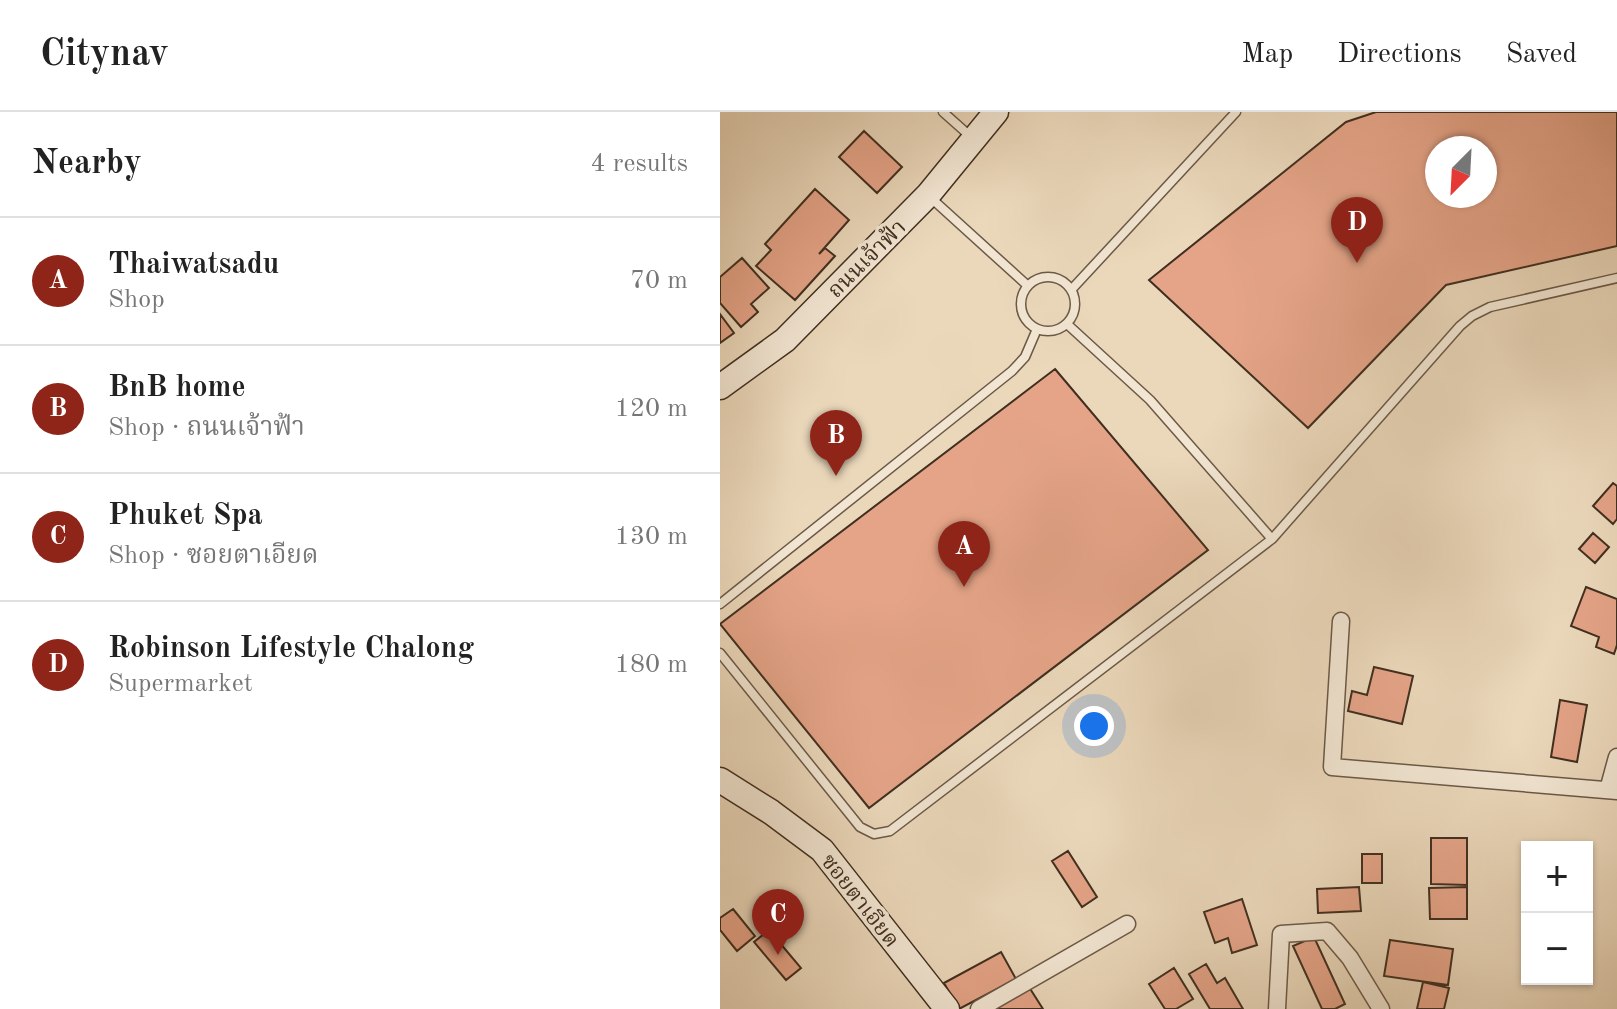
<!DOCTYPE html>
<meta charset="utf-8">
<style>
:root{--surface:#fff;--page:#f2f2f2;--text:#222;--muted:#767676;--line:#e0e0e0;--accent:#8f2418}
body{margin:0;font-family:"Old Standard TT","Noto Serif Thai",serif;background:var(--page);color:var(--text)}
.controls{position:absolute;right:24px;bottom:24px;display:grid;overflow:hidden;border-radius:0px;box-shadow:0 2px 6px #0004}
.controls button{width:72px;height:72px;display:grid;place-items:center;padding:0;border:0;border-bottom:2px solid var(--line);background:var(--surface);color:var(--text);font:40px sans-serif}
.compass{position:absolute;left:705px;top:24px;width:72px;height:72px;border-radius:50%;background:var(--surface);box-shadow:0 2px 6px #0004;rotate:204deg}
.you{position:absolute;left:374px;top:614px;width:28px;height:28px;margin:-20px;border:6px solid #fff;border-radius:50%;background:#1a73e8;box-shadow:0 0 0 12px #1a73e833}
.badge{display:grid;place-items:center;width:52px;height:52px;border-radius:50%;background:var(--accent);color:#fff;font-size:26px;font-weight:700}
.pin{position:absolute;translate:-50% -66px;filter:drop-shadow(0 2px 4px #0008)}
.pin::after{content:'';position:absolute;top:42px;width:28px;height:24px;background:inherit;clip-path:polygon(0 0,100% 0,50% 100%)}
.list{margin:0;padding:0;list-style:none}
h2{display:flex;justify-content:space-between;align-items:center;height:104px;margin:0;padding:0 32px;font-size:34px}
h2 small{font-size:26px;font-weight:400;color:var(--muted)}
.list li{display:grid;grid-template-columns:52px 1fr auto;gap:24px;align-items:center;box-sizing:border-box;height:128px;padding:0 32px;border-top:2px solid var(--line)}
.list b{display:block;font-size:30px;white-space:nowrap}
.list p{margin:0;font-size:26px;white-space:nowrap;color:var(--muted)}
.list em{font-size:26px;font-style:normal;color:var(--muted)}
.map{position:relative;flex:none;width:897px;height:897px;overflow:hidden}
header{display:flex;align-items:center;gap:48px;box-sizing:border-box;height:112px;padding:0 40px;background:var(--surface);border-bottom:2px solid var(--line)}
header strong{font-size:38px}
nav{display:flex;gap:44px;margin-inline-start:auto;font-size:28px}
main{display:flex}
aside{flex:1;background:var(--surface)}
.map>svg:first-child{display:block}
.building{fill:#e5a488;stroke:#402f20;stroke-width:2;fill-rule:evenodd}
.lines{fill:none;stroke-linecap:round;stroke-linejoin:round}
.lane-casing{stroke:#6b5947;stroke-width:11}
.street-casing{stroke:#6b5947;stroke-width:19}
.secondary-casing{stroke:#402f20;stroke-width:27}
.lane{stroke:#f2e6d3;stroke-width:8}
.street{stroke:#f2e6d3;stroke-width:16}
.secondary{stroke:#f2e6d3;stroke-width:24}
.labels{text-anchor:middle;stroke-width:7;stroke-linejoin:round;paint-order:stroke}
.street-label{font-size:22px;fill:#402f20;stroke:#f2e6d3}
</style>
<header>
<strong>Citynav</strong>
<nav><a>Map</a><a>Directions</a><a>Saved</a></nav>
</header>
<main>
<aside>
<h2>Nearby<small>4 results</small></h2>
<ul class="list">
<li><span class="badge">A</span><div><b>Thaiwatsadu</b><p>Shop</p></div><em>70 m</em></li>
<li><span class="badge">B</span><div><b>BnB home</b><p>Shop · ถนนเจ้าฟ้า</p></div><em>120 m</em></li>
<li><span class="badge">C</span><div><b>Phuket Spa</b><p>Shop · ซอยตาเอียด</p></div><em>130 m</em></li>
<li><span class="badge">D</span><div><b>Robinson Lifestyle Chalong</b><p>Supermarket</p></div><em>180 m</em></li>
</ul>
</aside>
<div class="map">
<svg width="897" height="897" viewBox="0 0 897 897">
<rect width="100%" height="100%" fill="#ebd8bb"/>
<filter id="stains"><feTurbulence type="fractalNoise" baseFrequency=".0025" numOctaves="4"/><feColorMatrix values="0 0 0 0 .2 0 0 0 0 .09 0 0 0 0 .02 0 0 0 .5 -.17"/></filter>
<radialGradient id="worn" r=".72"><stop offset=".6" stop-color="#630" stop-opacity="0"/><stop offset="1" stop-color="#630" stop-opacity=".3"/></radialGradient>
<path class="building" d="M656,0H897V134L726,173L588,316L429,168L626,10ZM717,36H765V84H717Z
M144,19L182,55L157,81L119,45Z
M95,77L129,108L99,142L105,136L115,144L75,188L36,154L51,138L45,132Z
M22,146L49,176L31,192L38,200L21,215L0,191V165Z
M0,202L14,221L0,231Z
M335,257L488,438L149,696L0,512Z
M893,371L897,374V407L893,412L873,394Z
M873,421L889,435L875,451L859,437Z
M866,475L897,487V533L894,542L876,535L879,525L851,514Z
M654,555L693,564L682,612L628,599L632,579L647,583Z
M840,588L867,593L857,650L831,645Z
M711,726H747V773L711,772Z
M348,739L377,785L362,795L332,749Z
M642,742H662V771H642Z
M639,775L641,799L598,801L597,777Z
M747,775V807H710L709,776Z
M522,787L537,833L512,841L508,826L495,831L484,800Z
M13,797L35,824L17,839L0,818V806Z
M49,818L81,856L66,868L34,830Z
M594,825L625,892L615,897H602L573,834Z
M670,828L733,837L728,873L664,864Z
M281,840L296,867L239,897L224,871Z
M486,852L497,871L505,866L523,897H490L469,862Z
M454,856L473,887L456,897H445L429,872Z
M703,870L729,876L724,897H697Z
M309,875L323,897H273Z"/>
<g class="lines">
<defs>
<path id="lane" d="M223,0L250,24
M211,86L308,174
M301 192a27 27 0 1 1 54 0a27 27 0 1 1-54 0Z
M351,178L516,0
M347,212L430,288L552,427
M0,492L292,259L305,245L317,217
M0,541L140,715L154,722L170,719L552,427L740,214L752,204L770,195L897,166"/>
<path id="street" d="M621,509L612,655L897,679
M888,678L897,645
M259,897L407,812
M557,897L561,822L607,819L630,846L661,897"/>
<path id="secondary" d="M0,275L65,228L208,83L276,0
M0,668L51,700L102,738L227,897"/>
</defs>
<use href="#lane" class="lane-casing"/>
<use href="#street" class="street-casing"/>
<use href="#secondary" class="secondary-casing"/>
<use href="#lane" class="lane"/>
<use href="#street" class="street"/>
<use href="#secondary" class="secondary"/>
</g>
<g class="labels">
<g class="street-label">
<text transform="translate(146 146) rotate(-45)" y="8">ถนนเจ้าฟ้า</text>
<text transform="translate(141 788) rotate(52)" y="8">ซอยตาเอียด</text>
</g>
</g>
<rect width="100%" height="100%" filter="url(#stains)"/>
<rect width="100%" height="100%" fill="url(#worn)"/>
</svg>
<div class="controls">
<button>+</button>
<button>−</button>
</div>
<svg class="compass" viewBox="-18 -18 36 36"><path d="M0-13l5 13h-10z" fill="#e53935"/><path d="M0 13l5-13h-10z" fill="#767676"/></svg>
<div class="you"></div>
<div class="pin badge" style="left:244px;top:475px">A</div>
<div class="pin badge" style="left:116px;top:364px">B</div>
<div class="pin badge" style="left:58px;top:843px">C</div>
<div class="pin badge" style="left:637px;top:151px">D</div>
</div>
</main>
